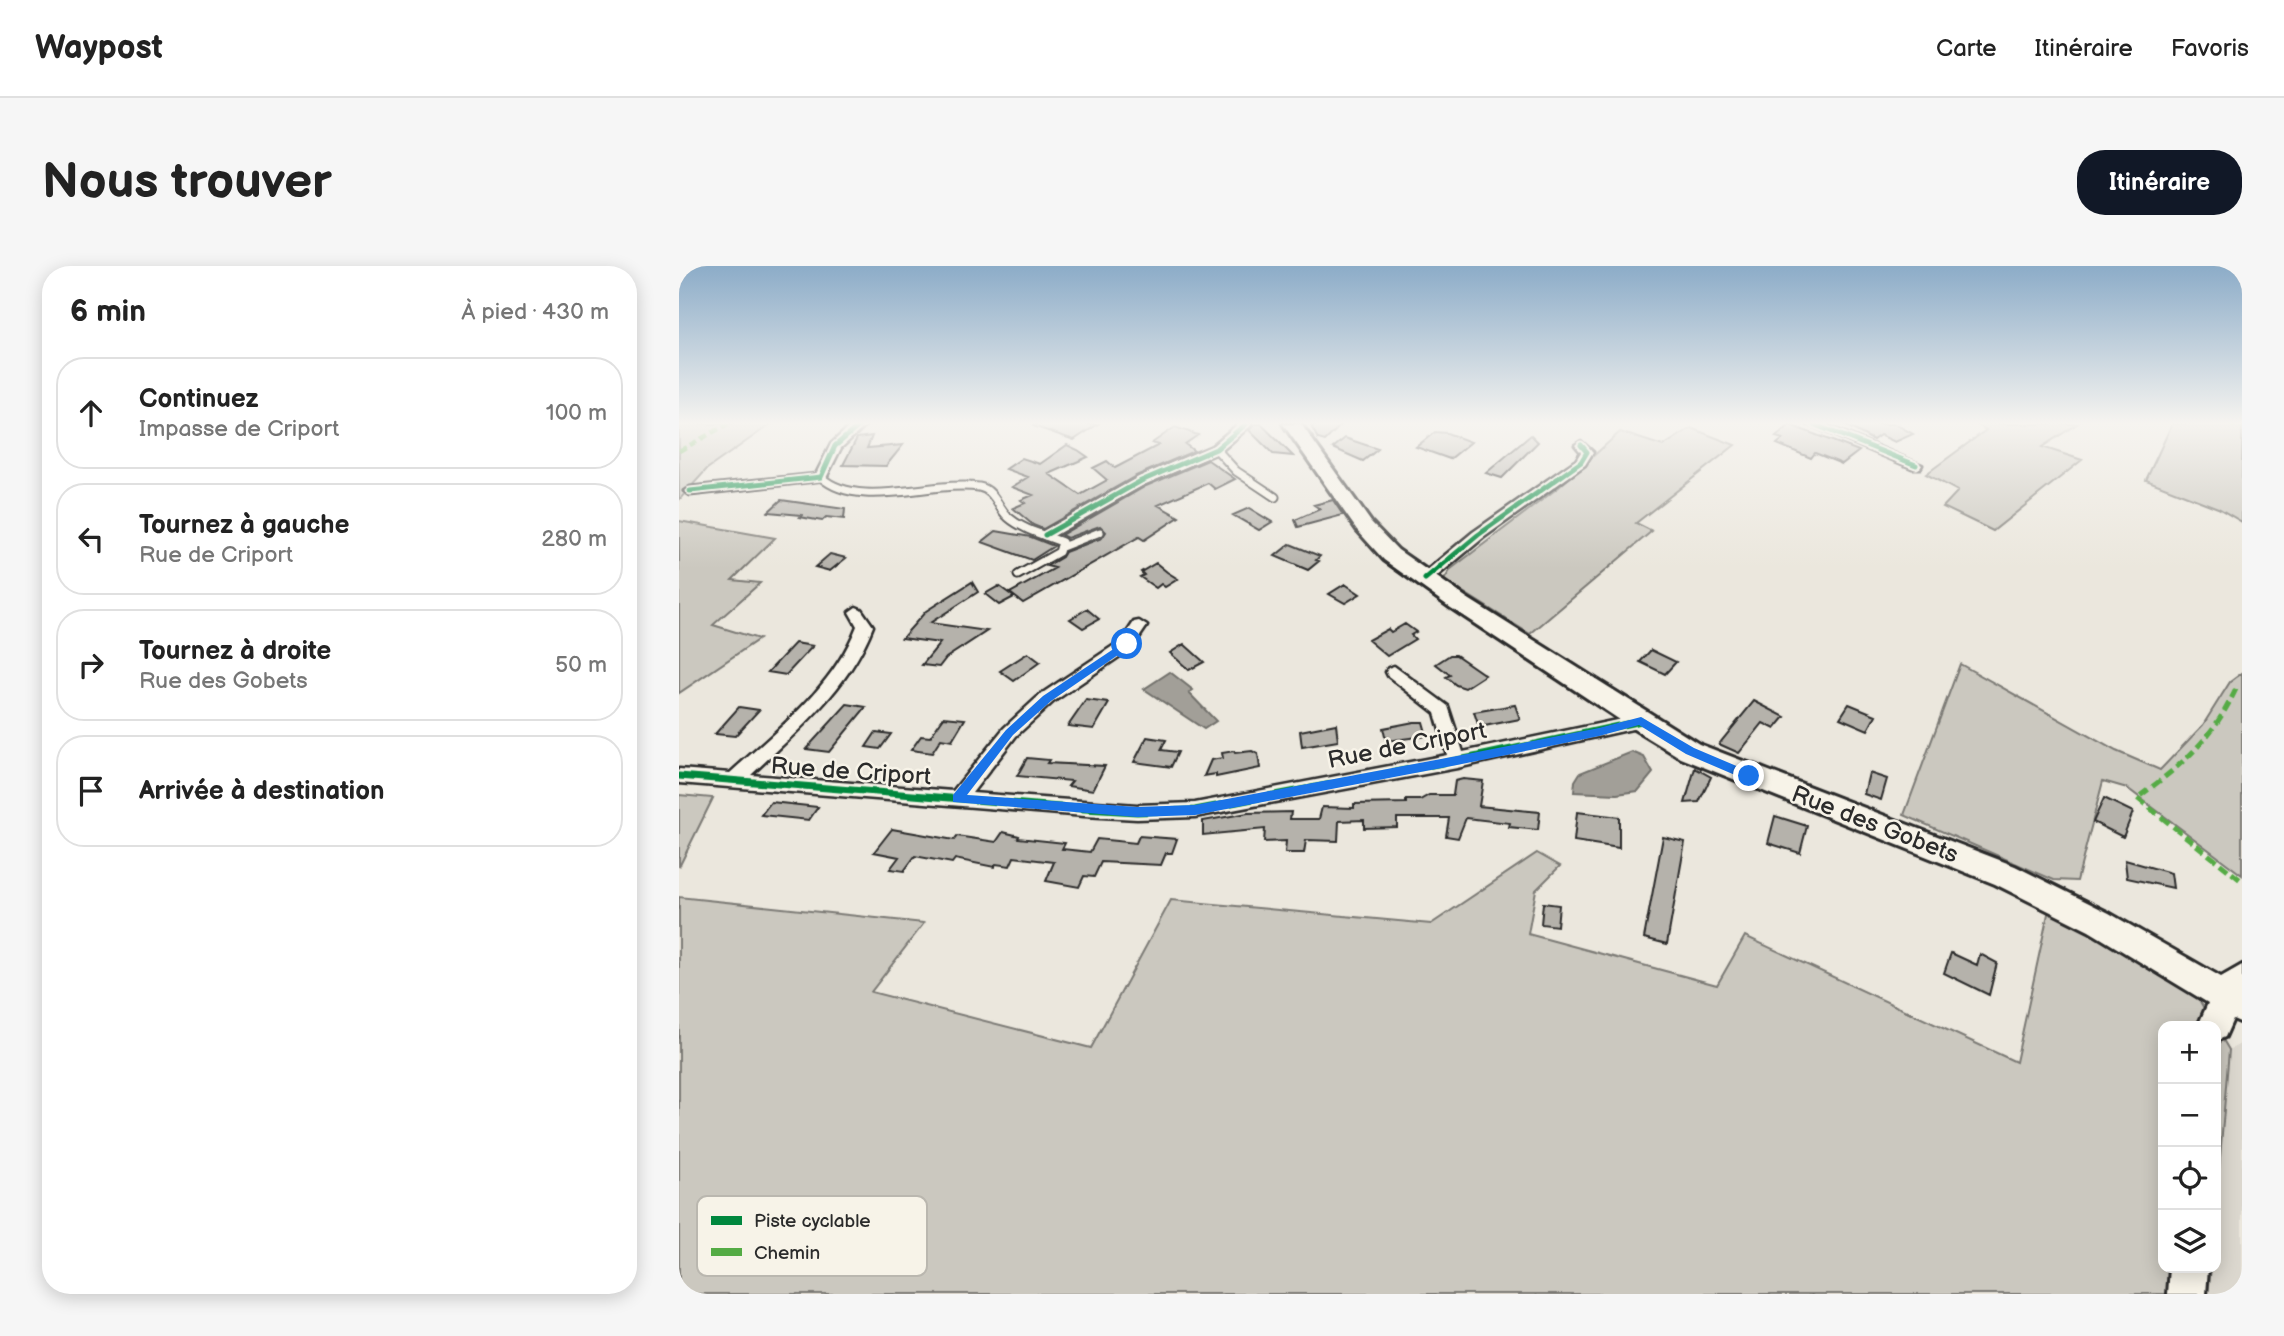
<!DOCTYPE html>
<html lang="fr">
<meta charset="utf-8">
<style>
:root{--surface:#fff;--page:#f6f6f6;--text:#222;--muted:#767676;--line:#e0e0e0;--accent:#111827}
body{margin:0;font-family:"Balsamiq Sans",sans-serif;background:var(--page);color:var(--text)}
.controls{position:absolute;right:21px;bottom:21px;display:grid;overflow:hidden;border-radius:14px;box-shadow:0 4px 18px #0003}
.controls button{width:63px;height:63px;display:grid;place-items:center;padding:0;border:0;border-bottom:2px solid var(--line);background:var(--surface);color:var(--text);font:35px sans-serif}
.stop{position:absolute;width:21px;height:21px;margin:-16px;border:5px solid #1a73e8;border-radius:50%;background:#fff}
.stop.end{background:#1a73e8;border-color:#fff;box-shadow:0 2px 7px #0008}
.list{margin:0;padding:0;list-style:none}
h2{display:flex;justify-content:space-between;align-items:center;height:91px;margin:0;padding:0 28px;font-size:30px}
h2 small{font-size:23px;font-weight:400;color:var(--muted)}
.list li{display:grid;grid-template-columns:46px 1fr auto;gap:21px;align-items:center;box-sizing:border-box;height:112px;margin:0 14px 14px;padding:0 14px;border:2px solid var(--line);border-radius:28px}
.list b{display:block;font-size:26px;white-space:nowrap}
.list p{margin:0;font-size:23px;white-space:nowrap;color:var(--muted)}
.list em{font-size:23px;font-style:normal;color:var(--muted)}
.icon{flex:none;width:38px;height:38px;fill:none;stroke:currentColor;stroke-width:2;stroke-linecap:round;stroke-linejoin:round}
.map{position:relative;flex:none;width:1563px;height:1028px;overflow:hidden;border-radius:28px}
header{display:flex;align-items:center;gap:42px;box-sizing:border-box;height:98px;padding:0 35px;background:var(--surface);border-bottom:2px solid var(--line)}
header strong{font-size:33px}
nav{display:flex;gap:38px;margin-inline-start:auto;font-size:24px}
.intro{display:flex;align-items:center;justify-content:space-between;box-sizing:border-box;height:168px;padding:0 42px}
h1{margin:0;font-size:49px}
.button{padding:18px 32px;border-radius:28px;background:var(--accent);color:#fff;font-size:24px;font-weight:700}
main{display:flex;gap:42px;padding:0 42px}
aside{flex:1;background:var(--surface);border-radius:28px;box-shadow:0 4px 18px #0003}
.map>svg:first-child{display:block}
.built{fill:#dbd7ce}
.green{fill:#cbc8bf;stroke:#7b7a75;stroke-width:2}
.water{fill:#a29f98;stroke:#72716c;stroke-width:2}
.building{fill:#b5b2ab;stroke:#2b2b2b;stroke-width:2}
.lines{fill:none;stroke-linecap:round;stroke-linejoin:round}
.lane-casing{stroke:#2b2b2b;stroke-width:11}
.street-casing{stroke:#2b2b2b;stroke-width:5}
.secondary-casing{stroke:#2b2b2b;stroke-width:6}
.lane{stroke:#f7f3e8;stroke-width:7}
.street{fill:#f7f3e8;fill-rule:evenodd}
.secondary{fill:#f7f3e8;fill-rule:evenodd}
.quiet-far1{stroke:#54ab44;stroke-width:4.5;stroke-dasharray:8 4.5;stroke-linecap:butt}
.quiet{stroke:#54ab44;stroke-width:5;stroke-dasharray:10 5;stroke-linecap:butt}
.cycleway-far1-casing{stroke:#f7f3e8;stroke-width:9}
.cycleway-casing{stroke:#f7f3e8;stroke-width:11}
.cycleway-far1{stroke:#00873e;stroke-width:5}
.cycleway{stroke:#00873e;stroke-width:7}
.route{fill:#1a73e8}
.labels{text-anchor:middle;stroke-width:5;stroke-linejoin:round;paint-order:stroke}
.street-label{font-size:24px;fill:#2b2b2b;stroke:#f7f3e8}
.key{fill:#f7f3e8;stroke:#bab7af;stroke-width:2}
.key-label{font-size:19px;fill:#2b2b2b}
</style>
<header>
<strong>Waypost</strong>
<nav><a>Carte</a><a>Itinéraire</a><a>Favoris</a></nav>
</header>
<div class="intro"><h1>Nous trouver</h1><a class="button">Itinéraire</a></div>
<main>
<aside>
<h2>6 min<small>À pied · 430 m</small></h2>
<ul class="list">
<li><svg class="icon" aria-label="ahead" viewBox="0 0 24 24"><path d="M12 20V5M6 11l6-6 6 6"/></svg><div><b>Continuez</b><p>Impasse de Criport</p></div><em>100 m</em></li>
<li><svg class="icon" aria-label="left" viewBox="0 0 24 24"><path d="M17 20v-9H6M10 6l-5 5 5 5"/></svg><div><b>Tournez à gauche</b><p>Rue de Criport</p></div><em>280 m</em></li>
<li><svg class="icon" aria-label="right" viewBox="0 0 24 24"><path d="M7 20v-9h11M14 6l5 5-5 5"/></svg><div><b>Tournez à droite</b><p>Rue des Gobets</p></div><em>50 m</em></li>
<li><svg class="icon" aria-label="arrive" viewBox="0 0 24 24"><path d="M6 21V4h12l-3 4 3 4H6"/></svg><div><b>Arrivée à destination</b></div></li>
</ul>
</aside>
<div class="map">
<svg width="1563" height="1028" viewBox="0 0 1563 1028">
<rect width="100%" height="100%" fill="#ebe7dd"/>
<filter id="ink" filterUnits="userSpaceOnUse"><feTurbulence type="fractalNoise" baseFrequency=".0143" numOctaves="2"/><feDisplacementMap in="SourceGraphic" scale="14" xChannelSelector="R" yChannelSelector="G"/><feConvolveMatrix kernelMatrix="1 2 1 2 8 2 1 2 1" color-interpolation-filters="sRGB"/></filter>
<g filter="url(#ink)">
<path class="built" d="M1563,777V1028H1529L1532,1002H1537V939L1550,784Z"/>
<path class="green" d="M0,158H92L28,203L0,234Z
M1297,158H1398L1363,181L1403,194L1314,265L1264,241L1279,225L1247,208L1307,164Z
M1493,158H1563V256L1539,242L1467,214Z
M1012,162L1056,179L957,257L973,265L851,368L765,314L772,303L880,221L941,166L984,180Z
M0,255L96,272L53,314L81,317L34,359L80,373L0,427Z
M1281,398L1437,485L1481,504L1524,459L1551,416L1563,407V609L1448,522L1424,515L1398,615L1375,614L1225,549Z
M0,529L34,532L0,601Z
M858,587L881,600L857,624L849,668L1038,719L1066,670L1337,796L1370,643L1510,716L1535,760H1484V1002H1532L1529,1028H0V631L245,657L192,726L412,782L492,634L752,658Z
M1537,762L1550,784L1537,939Z"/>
<path class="water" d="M491,406L514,424L510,427L537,455L525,463L465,423Z
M953,486L965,491L974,507L959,525L938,528L895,526L896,515L901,507Z"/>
<path class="building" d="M355,158H419L395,174L354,160Z
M576,158H582L614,190L594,188L570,164Z
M641,158H663L646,175L639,173L632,160Z
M1164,158H1216L1234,168L1216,176L1201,169L1194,174Z
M1111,159L1180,185L1163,198L1136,187L1132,192L1098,178L1104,173L1097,171Z
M496,161L519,169L506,178L515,185L457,210L364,263L354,259L334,242L346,237L342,234L354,229L333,221L349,211L327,203L343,192L361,198L388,179L399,184L409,191L370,208L401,229L428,214L414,202L428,195L436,202L480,179L473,177Z
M756,166L768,167L792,176L771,193L737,181Z
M852,169L859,176L823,212L807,207Z
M193,170L188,182L224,179L207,200L164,199L178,172Z
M666,172L699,183L684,195L654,182Z
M529,194L556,213L536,223L529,217L479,239L500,251L465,274L460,271L344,337L331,327L376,302L368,300L383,291L386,286L423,272L427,266L421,260L388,272L382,269L467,220Z
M102,234L166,243L165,253L147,251L143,255L121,251L123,249L89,246Z
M654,234L664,249L619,261L616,254L641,243L635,239Z
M570,242L593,256L580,264L554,249Z
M317,265L352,271L375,280L353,294L303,276Z
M611,278L641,290L637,294L640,295L629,304L596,290Z
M151,288L167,292L151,305L136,301Z
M477,297L488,306L499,313L486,321L482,318L477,322L461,311L465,309L462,306Z
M293,316L299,326L251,357L308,365L267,392L260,401L243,399L261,377L223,372L247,345Z
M666,318L681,328L666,337L650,328Z
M320,320L335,331L320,339L306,328Z
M408,343L420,353L404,362L391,353Z
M726,358L737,366L732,369L736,373L708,390L689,374L709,363L712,366Z
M116,377L134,380L107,409L89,406Z
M505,378L525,396L510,404L491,387Z
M972,384L997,396L986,408L961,396Z
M349,387L361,396L335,415L321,405Z
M771,389H777L806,409L786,422L777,419L767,411L771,409L757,398Z
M407,434L430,437L415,463L389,460Z
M1075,435L1106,451L1096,463L1084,457L1060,487L1040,478Z
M168,438L187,441L150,486L127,483Z
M1170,438L1197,449L1189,464L1161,452Z
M836,439L841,453L800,461L795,446Z
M60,441L80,444L56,470L36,468Z
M265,451L286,453L273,475L262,473L253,487L232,484L242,470L251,471Z
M735,456H744L748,470L707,475L704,462Z
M657,458L659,475L623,481L621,465Z
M197,466L212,468L201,483L187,481Z
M468,471L487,474L482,484L499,486L492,501L455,496Z
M555,485L556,487L573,485L579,488L581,502L537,511V508L525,510L532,494L544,492L543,487Z
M348,492L370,494L368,497L426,500L414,524L389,520L393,515L338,510Z
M1016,502L1032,511L1020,536L1006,537Z
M1190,507L1208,513L1202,534L1185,528Z
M784,513L804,515L800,540L861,546L859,564L830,561L831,557L787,552L779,572L767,570L770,552H718V561L685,562V554L660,555L659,575L627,574L625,587H606L607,575L585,576L586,563L524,569V555L569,547L612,546L611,553H640L643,541L675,542V538L727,537V534H741L750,529H774L776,515Z
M1425,532L1454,546L1444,571L1414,556Z
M92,536L139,541L130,554L82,549Z
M898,546L940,551V582L895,575Z
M1096,550L1128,560L1121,587L1089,577Z
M213,563L275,574L278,570L317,576L324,566L340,570L339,572L386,577L383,583L411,586L418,573L457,577L460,570L498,573L493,587H487L482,599L422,596L415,611L405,610L400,621L367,615L375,596L335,591L331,600L317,598L315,601L276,593L273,597L236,590L225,605L211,603L220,591L195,586Z
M984,571L1006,576L988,678L965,672Z
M1446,594L1492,607L1494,622L1448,612Z
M864,637L880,639L878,660L862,658Z
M1272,687L1298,699L1301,688L1318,697L1310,729L1265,707Z"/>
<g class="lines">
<defs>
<path id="lane" d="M537,183L557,205L596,231
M142,211C179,245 254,214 300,221C316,224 318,241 329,251C344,264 365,269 383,276L380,286L339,309
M383,281L421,266"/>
<path id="street" d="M173,158H188L162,182L146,214L11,229L5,225L11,221L137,208L152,178Z
M559,158H573L541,186L466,218L371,272L366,273L359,269L458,212L533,180Z
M1128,158H1145L1243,199L1241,202H1233Z
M902,175L914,186L906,199L804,272L751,316H741V310L794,266L897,194L902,186L896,179Z
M177,341L182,343L194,360C169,424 120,463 72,509L274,525L325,462L362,428L443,374L455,356L460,355L468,360L453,382L374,436L337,470L293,527L458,539L516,537L768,489L756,447L709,410L707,406L709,402L715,400L769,440L784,486L962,449L970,455L962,461L778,502L516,551L458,553L405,550L0,517V503L51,507C99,463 154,422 178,360L170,346Z"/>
<path id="secondary" d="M604,158H622L692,256L719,284L788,332L1020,478L1336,600L1430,647L1542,711L1563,699V757L1554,753L1546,771L1537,775V760H1519L1529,737L1410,665L1316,618L1002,492L953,462L772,342L705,294L678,264Z
M1491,1002H1529L1527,1028H1489Z"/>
</defs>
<use href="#lane" class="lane-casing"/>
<use href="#street" class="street-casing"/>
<use href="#secondary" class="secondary-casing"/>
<use href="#lane" class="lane"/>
<use href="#street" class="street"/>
<use href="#secondary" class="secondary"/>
<path class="quiet-far1" d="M1549,158L1563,161
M0,185L49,158"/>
<path class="quiet" d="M1557,423C1533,474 1503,499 1458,532L1563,615"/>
<defs>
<path id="cycleway-far1" d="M1134,158L1237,199
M11,225L142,211L156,180L182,158
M366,269L462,215L537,183L567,158
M746,313L799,269L902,196L908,186L902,179"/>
<path id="cycleway" d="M0,510L405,543L458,546L516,544L800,490L962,455"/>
</defs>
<use href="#cycleway-far1" class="cycleway-far1-casing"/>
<use href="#cycleway" class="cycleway-casing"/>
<use href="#cycleway-far1" class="cycleway-far1"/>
<use href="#cycleway" class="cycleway"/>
</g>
</g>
<linearGradient id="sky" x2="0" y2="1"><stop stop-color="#8cacc8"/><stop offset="0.52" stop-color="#f6f4f0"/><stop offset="1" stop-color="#f6f4f0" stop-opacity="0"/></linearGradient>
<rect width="1563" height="302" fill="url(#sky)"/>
<path class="route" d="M448,374L453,378L452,380L372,435L334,469L288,529L458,541L516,539L778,490L920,462L962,451L1015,482L1074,507L1076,510L1070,515L1007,488L960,459L920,470L778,499L516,549L458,551L274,536V529L327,464L364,430Z"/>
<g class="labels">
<g class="street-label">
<text transform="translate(728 479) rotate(-11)" y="8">Rue de Criport</text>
<text transform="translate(172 505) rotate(4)" y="8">Rue de Criport</text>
<text transform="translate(1196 558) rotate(21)" y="8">Rue des Gobets</text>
</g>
</g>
<rect x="18" y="930" width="230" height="80" rx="10" class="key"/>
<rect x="32" y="950" width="31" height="9" fill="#00873e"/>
<rect x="32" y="982" width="31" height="8" fill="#54ab44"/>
<g class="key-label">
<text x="75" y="961">Piste cyclable</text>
<text x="75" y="993">Chemin</text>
</g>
</svg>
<div class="controls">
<button>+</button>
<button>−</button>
<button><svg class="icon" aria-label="locate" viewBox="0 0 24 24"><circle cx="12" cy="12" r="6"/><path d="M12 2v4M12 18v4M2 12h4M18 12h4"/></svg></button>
<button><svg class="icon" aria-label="layers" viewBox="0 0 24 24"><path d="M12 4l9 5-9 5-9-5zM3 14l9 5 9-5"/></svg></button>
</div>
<div class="stop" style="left:448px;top:378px"></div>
<div class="stop end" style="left:1070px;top:510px"></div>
</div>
</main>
